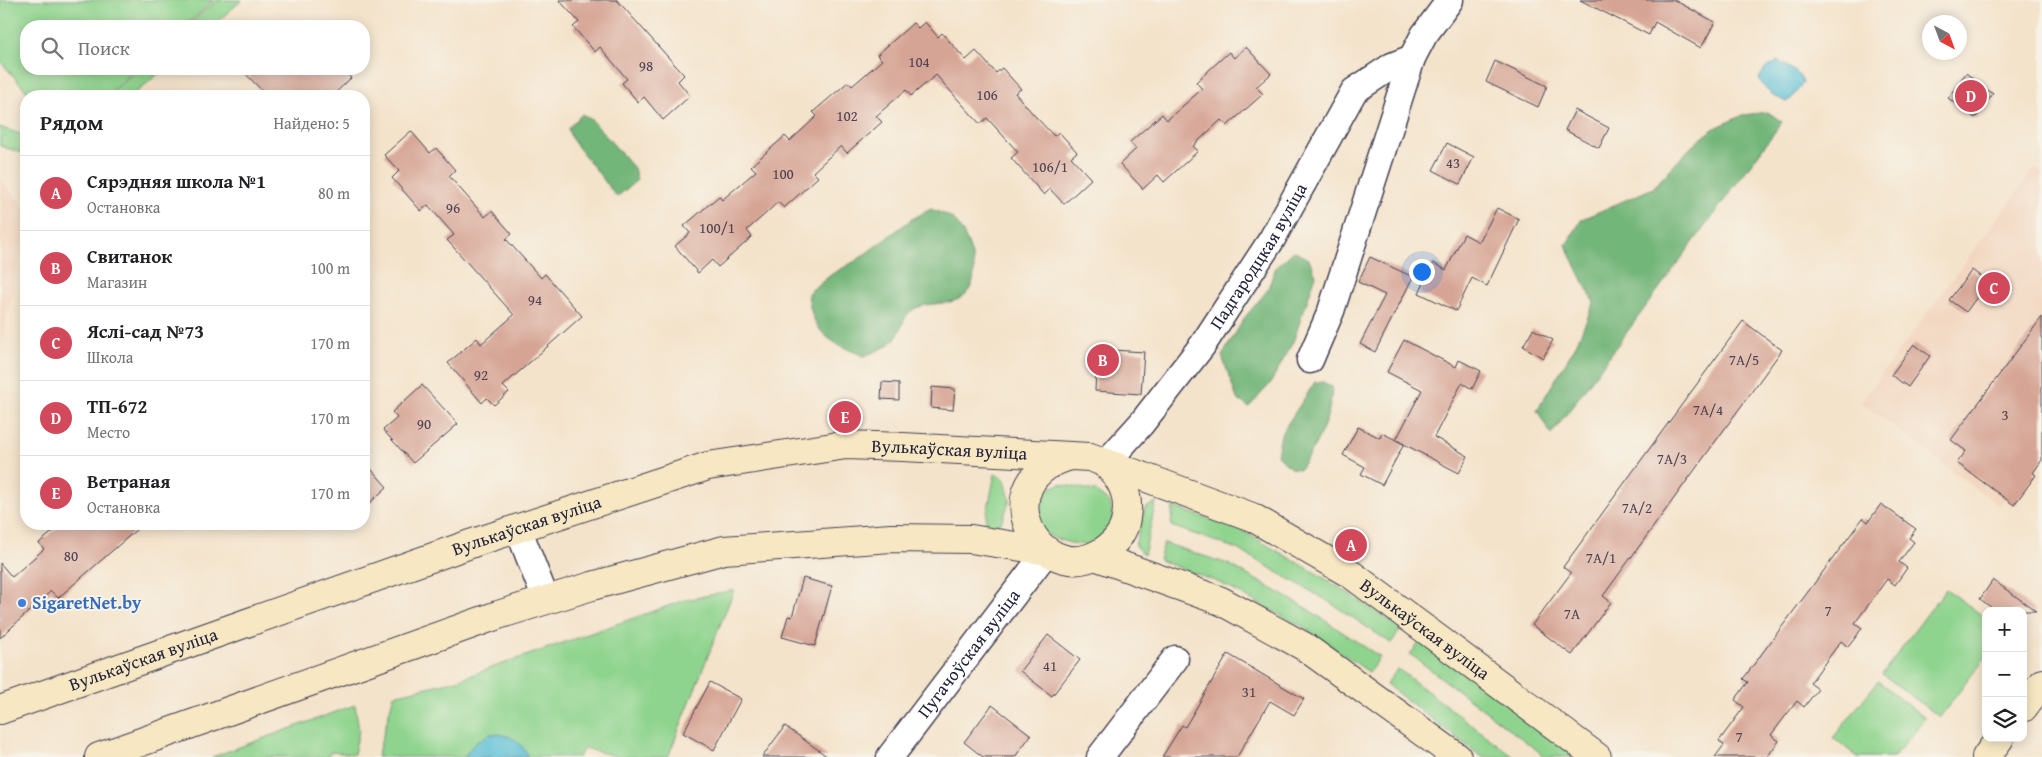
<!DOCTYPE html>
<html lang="ru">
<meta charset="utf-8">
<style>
:root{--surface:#fff;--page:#f6f6f6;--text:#202124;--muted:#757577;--line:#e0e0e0;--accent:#d1495b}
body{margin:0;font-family:"Gentium Book Plus",serif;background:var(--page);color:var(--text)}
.controls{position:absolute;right:15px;bottom:15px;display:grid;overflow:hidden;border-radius:10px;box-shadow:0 2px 12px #0003}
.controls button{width:45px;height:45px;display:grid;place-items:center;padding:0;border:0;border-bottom:1px solid var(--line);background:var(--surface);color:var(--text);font:25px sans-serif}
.compass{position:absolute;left:1922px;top:15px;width:45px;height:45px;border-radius:50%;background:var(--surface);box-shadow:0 2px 12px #0003;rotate:139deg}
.you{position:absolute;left:1421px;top:271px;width:18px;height:18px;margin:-12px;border:4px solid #fff;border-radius:50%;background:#1a73e8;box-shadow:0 0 0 8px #1a73e833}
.badge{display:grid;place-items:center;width:32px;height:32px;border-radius:50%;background:var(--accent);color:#fff;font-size:16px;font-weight:700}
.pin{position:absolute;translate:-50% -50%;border:2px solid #fff;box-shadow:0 1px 5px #0006}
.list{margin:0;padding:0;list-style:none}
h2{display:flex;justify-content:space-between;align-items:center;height:65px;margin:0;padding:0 20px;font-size:21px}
h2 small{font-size:16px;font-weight:400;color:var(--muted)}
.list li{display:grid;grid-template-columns:32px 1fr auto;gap:15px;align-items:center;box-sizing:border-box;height:75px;padding:0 20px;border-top:1px solid var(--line)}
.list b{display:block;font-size:19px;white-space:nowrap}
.list p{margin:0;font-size:16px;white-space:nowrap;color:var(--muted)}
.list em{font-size:16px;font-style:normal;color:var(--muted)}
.icon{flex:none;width:28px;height:28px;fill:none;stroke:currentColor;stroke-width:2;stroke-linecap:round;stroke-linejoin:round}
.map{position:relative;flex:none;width:2042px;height:757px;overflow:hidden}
.search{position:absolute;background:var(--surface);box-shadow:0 2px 12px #0003;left:20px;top:20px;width:350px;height:55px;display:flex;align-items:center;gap:12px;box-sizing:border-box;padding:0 18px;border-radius:20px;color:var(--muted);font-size:19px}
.panel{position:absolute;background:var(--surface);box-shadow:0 2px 12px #0003;left:20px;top:90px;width:350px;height:440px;border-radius:20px}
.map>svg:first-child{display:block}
.built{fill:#f2d5be}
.green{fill:#8fd48e;stroke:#587b64}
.forest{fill:#73b679;stroke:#4a6c5a}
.water{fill:#5ac0d7;stroke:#3e7189}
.building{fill:#d6a494}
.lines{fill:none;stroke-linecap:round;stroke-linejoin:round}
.street-casing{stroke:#423f51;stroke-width:29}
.secondary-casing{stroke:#423f51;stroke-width:30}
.street{stroke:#fff;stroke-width:26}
.secondary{stroke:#f7e8c3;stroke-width:28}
.shop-dot{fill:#3f7fe0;stroke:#f7f3e8;stroke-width:2}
.labels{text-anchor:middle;stroke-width:4;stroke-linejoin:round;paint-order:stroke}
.number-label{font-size:15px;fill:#4f4251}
.street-label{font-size:18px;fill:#22223b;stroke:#f7f3e8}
.shop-label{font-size:18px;font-weight:bold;fill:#366cbe;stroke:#f7f3e8;text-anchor:start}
</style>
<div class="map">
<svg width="2042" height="757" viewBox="0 0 2042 757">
<rect width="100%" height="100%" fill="#f7f3e8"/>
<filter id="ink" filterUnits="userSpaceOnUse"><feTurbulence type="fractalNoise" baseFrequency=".02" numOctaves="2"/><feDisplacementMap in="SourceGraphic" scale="10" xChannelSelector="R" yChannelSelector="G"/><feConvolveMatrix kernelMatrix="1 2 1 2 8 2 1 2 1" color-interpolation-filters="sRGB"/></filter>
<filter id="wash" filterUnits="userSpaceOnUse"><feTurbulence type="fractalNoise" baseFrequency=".0096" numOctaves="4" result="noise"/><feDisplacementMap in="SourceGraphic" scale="20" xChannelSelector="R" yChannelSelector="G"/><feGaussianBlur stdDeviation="1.12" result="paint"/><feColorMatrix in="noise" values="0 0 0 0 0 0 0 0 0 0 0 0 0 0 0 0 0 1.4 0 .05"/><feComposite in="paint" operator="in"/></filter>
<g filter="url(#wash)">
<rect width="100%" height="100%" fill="#f4e3cb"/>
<path class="built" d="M2035,168L2042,173V460L2033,473L2036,475L2005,498L1999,506L1861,402Z
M0,179L26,209V232L0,346Z"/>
<path class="green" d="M0,0H214L185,26H26V69H136L105,96H31L0,61Z
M217,0H242L212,26H187Z
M138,69H164L132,96H107Z
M0,127L26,136V154L0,146Z
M995,474L1005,480L1010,500L1001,523L984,528Z
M1060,484L1095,491L1110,503L1114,522C1096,555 1070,545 1041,532L1034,503L1043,491Z
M1156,502L1144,555L1135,546L1144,509Z
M1173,507L1239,529L1326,579L1402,628L1391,643L1326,600L1237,549L1171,526Z
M1164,543L1228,564L1306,608L1380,657L1369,672L1305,628L1220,583L1159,560Z
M1946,589L1986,618V656L1940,717L1882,674Z
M734,590L668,757H619L584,748L579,757H377L394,695L457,680L685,600Z
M1422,640L1578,757H1546L1410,654Z
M1398,669L1514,757H1482L1386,684Z
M1878,681L1925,718L1894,757H1858L1833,738Z
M355,705L359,730L354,754L330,752L328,757H212Z"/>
<path class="forest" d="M1768,112L1782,122L1551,435L1537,410L1575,347L1594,303L1566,245L1582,219L1653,188L1691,147L1713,129L1743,115Z
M582,114L592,120L634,168L637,180L617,197L571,138L568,128Z
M931,209C938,212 950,215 955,221C970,239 987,284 959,299C945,306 924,301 911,311C902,318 903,328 896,337C890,347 874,352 864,356C829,342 812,334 808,293L832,274L857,260L912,219Z
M1294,251L1309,259L1316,275L1293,342L1270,384L1249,407L1237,399L1222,356L1245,317L1267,291L1276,267Z
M1315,382H1323L1332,387C1331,418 1317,444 1300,469L1290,468L1277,455L1281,434Z"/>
<path class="water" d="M1778,61C1787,66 1800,72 1803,83L1791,99L1786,102C1774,96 1764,91 1759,78L1765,69Z
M490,734C508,733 521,740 528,757H464L474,744Z"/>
<g id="blocks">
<path class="building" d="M559,0H617L684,75L678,81L690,96L663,120L644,97L638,102L622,83L627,79L600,47L595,52L573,27L579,22Z
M1580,0H1674L1715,22L1701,48L1655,22L1649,35Z
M925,22L938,37L942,33L966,60L976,51L996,73L1002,68L1021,89L1015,93L1034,115L1054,136L1059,132L1077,152L1071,157L1091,179L1064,204L1050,189L1044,195L1011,158L1018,152L987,118L980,124L936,75L911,96L906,90L892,102L876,116L882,122L847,153L841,146L828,158L813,172L818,177L784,208L778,202L763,216L747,230L752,237L718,267L712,260L698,273L675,246L690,233L684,226L719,196L722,200L756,171L751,166L785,136L790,141L802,130L817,116L813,112L848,82L852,86L866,74L882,60L877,55L913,23L918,28Z
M1246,47L1271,74L1256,87L1263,94L1227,126L1221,120L1193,146L1198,151L1164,182L1158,175L1143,189L1120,164L1136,149L1130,142L1162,114L1167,120L1202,89L1196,82L1229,52L1234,58Z
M1495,61L1547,86L1538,107L1486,82Z
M241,69H343L351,78L332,96H267Z
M1966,73L1993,94L1975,118L1948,98Z
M1575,110L1609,128L1599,148L1565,130Z
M411,131L430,153L436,148L455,170L449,176L485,217L492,211L512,234L506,239L541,278L545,274L582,316L503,386L509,392L494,405L487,398L482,403L448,363L477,338L481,344L514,315L447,240L454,235L428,205L421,211L392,178L399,171L384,155Z
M1447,143L1474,157L1460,184L1433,170Z
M1497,208L1519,219L1487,286L1472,278L1456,311L1419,293L1433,263L1446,270L1464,234L1479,242Z
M1370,257L1413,277L1375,352L1360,344L1385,295L1358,282Z
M1972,270L1988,282L1966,312L1949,300Z
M2042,317V460L2033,473L2036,475L2014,505L1957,463L1966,451L1951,440Z
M1743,321L1782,350L1603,596L1611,602L1572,655L1532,625L1571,573L1563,567Z
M1533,329L1553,340L1543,358L1523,346Z
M1404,340L1456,367L1459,360L1481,371L1472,389L1462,383L1434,437L1468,456L1459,473L1396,440L1422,390L1387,372Z
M1914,344L1930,356L1908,387L1891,375Z
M1097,349L1144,352L1141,394L1095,391Z
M882,382L899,383V400L881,399Z
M422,385L458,424L413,463L383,430L397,418L392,412Z
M932,387L955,389L953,410L931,408Z
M1358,427L1380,438L1382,433L1404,444L1382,485L1361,474L1365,467L1343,455Z
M364,461L387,487L364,508Z
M1881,504L1916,529L1909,538L1914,542L1899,562L1907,568L1895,585L1887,579L1855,623L1862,628L1855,638L1848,647L1841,641L1810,683L1818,689L1804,707L1797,701L1771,735L1779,741L1767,757H1715L1724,745L1719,741L1744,707L1735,700L1748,682L1743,679L1863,518L1868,522Z
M62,524H143L58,598L51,591L0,638V563L12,577L44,549L39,543Z
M803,578L832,586L815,646L782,637L788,616L792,617Z
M1993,580L2036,611H1996L1980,599Z
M1048,635L1080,660L1052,696L1020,671Z
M1228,654L1304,699L1294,715L1270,701L1237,757H1162L1182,725L1185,727Z
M710,682L741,699L714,750L683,733Z
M992,705L1031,735L1015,757H983L964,742Z
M785,726L828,757H762Z"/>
</g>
</g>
<g filter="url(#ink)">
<use href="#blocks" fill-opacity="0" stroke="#423f51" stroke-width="1"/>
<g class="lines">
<defs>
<g id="street">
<path d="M1310,360L1331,311L1412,58"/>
<path id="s1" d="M1105,464L1141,424L1202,346L1272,239L1354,91L1392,66L1412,58L1424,35L1450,0"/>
<path d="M518,528L546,600"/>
<path id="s2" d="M890,757L1047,551"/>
<path d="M1100,757L1175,659"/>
</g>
<g id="secondary">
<path d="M1071,456C982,479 1037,589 1100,553C1113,545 1124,533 1126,518C1130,496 1122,478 1105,464"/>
<path d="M1095,556L1221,601L1305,647L1457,757"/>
<path d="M2023,708L2042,683"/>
<path id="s3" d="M0,710L473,543L708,466L846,445L903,447L1090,457L1252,517L1352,575L1597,757"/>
<path d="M99,757L498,615L592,586L724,550L891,538L971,539L1047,551"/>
<path d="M1986,757L2000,738"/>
</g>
</defs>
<use href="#street" class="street-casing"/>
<use href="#secondary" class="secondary-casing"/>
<use href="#street" class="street"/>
<use href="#secondary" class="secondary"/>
</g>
</g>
<circle class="shop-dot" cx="22" cy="603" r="5"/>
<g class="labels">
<g class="number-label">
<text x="919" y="67">104</text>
<text x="646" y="71">98</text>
<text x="987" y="100">106</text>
<text x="847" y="121">102</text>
<text x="1453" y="168">43</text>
<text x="1050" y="172">106/1</text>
<text x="783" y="179">100</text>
<text x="453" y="213">96</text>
<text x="717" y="233">100/1</text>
<text x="535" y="305">94</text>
<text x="1744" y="365">7А/5</text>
<text x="481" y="380">92</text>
<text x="1708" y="415">7А/4</text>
<text x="2005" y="420">3</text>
<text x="424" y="429">90</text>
<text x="1672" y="464">7А/3</text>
<text x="1637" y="513">7А/2</text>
<text x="71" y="561">80</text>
<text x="1601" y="563">7А/1</text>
<text x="1828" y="616">7</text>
<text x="1572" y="619">7А</text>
<text x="1050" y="671">41</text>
<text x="1249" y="697">31</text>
<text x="1739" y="742">7</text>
</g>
<g class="street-label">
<text dy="6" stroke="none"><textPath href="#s1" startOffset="259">Падгародцкая вуліца</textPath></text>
<text dy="6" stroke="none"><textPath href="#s3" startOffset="992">Вулькаўская вуліца</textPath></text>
<text dy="6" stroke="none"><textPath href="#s3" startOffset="558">Вулькаўская вуліца</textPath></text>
<text dy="6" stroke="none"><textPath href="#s3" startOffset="1512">Вулькаўская вуліца</textPath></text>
<text dy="6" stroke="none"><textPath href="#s2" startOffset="130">Пугачоўская вуліца</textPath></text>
<text dy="6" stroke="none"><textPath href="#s3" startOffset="152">Вулькаўская вуліца</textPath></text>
</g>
<g class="shop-label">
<text x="32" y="609">SigaretNet.by</text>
</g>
</g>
</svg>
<div class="controls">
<button>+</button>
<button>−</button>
<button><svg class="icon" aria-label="layers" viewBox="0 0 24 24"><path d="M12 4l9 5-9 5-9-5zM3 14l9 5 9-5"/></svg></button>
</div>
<svg class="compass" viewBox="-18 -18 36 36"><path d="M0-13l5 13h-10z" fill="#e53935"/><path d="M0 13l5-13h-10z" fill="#757577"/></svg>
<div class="you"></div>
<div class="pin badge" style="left:1351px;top:545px">A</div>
<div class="pin badge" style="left:1103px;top:360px">B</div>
<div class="pin badge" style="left:1994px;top:288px">C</div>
<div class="pin badge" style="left:1971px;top:96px">D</div>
<div class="pin badge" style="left:845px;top:417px">E</div>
<div class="search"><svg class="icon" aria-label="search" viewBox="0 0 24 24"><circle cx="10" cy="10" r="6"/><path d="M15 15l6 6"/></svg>Поиск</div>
<section class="panel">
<h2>Рядом<small>Найдено: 5</small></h2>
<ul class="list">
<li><span class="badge">A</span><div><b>Сярэдняя школа №1</b><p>Остановка</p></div><em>80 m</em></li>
<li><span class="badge">B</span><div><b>Свитанок</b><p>Магазин</p></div><em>100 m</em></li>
<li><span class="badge">C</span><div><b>Яслі-сад №73</b><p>Школа</p></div><em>170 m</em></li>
<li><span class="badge">D</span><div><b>ТП-672</b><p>Место</p></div><em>170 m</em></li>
<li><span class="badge">E</span><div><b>Ветраная</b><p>Остановка</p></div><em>170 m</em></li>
</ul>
</section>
</div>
